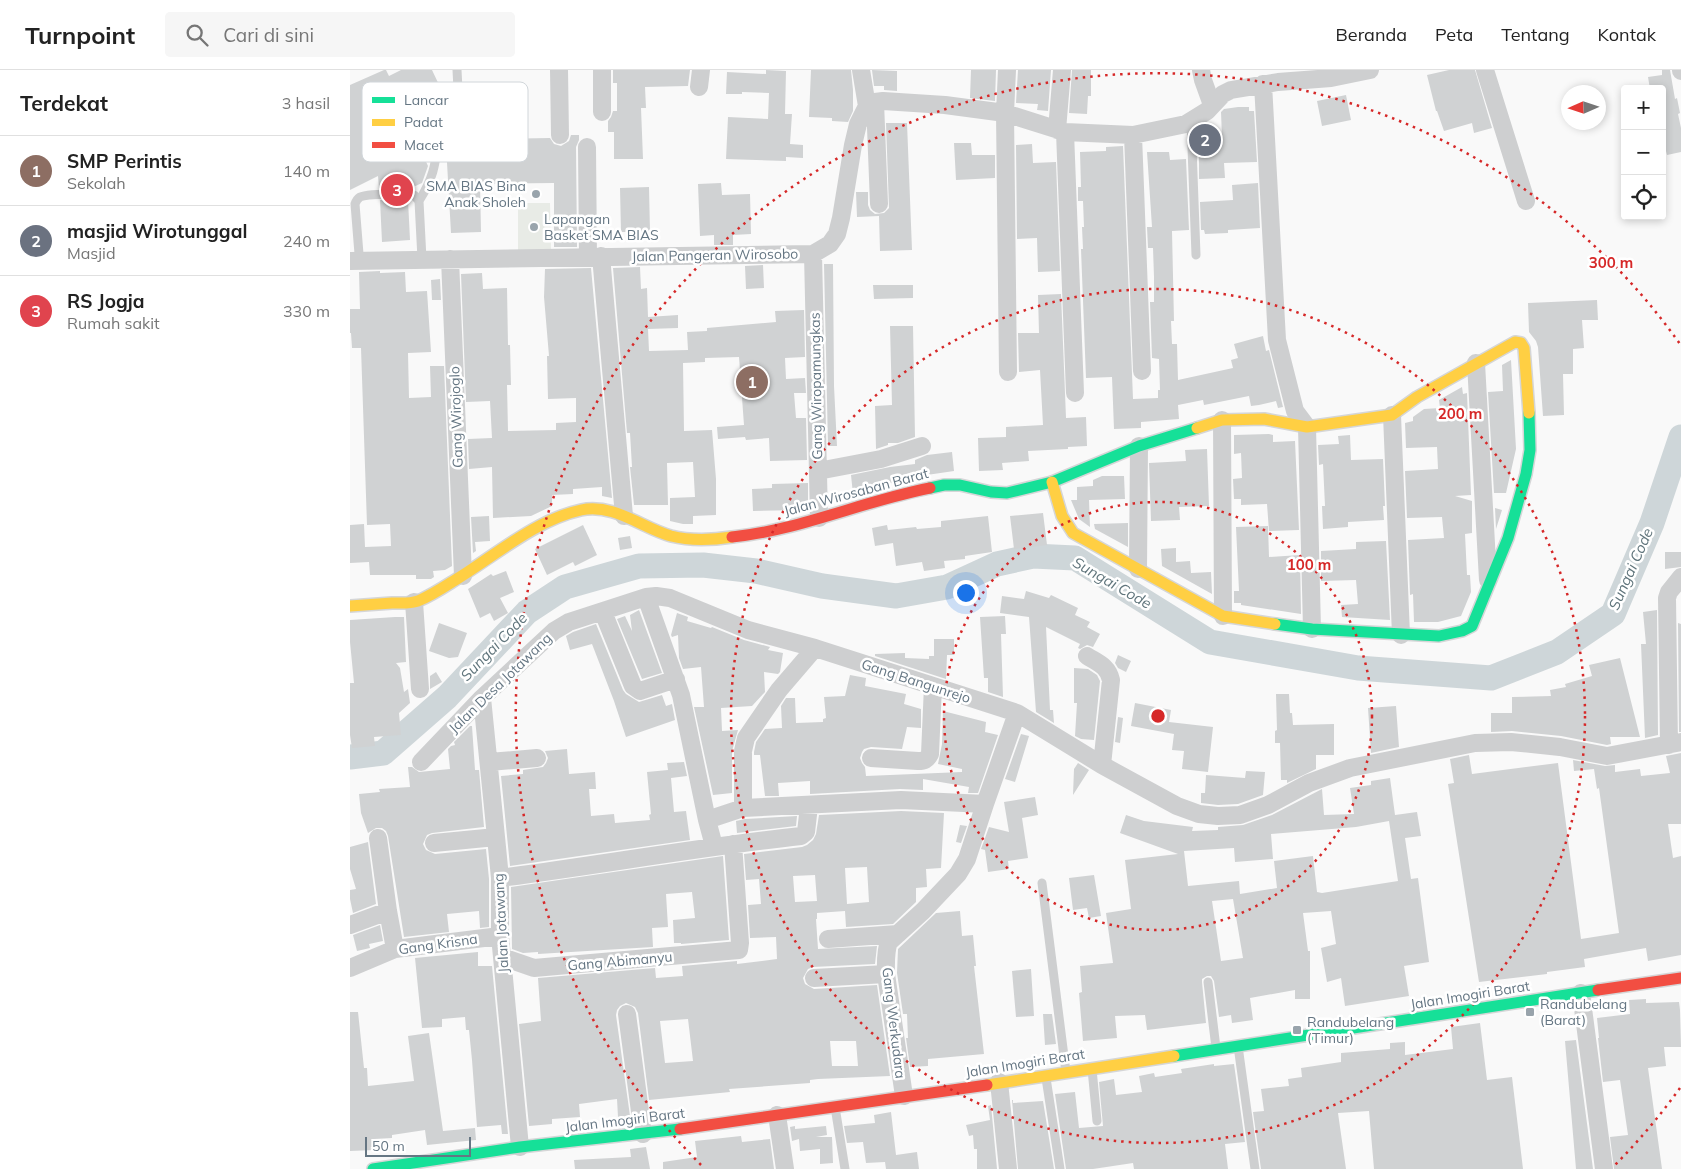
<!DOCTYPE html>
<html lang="id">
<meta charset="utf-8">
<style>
:root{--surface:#fff;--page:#f6f6f6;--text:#222;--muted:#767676;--line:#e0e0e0;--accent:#111827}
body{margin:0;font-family:Mulish,sans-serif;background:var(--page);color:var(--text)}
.controls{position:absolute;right:15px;top:15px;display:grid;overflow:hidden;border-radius:5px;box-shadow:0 2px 8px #0003}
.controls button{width:45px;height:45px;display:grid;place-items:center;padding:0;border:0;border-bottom:1px solid var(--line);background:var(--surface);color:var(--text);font:25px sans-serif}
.compass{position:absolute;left:1211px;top:15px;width:45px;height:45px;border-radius:50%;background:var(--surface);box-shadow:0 2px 8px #0003;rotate:267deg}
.scale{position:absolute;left:15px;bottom:12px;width:106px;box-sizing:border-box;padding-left:5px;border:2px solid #657683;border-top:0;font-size:14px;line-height:18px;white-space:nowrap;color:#657683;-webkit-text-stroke:4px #fff;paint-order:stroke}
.you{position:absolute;left:615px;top:522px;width:18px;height:18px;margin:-12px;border:4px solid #fff;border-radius:50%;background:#1a73e8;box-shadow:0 0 0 8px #1a73e833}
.badge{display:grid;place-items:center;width:32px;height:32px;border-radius:50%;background:var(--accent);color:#fff;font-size:16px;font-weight:700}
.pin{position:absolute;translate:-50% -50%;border:2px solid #fff;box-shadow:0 1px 5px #0006}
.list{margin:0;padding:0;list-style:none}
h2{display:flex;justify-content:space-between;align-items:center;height:65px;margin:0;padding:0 20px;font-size:21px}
h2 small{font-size:16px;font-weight:400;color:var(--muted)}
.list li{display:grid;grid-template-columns:32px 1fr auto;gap:15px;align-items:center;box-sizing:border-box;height:70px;padding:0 20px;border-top:1px solid var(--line)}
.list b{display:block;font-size:19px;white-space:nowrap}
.list p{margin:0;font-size:16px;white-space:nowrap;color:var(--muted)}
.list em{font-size:16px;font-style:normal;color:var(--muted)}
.icon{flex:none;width:28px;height:28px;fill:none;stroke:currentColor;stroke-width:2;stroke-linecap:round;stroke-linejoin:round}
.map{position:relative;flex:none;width:1331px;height:1099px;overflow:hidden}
header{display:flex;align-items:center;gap:30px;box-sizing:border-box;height:70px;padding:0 25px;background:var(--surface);border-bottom:1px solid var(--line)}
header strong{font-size:24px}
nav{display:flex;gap:28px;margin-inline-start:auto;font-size:18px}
.search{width:350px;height:45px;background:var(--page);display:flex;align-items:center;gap:12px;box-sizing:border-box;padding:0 18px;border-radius:5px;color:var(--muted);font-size:19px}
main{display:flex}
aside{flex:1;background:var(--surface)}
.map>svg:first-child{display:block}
.green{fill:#e8ebe6}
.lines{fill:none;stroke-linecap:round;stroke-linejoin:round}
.river{stroke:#ced6d9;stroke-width:25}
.building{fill:#d0d2d3;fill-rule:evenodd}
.fast-casing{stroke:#d5d6d7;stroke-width:14}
.slow-casing{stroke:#d5d6d7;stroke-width:14}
.jam-casing{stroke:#d5d6d7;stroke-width:14}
.lane{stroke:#cecfd0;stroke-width:9}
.street{stroke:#cecfd0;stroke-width:18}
.fast{stroke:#16e098;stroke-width:11}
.slow{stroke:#ffcf43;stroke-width:11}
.jam{stroke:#f24e42;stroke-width:11}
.ring{fill:none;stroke:#d62828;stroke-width:2.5;stroke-dasharray:2.5 5}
.poi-dot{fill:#99a4ac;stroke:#fff;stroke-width:2}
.labels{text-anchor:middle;stroke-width:5;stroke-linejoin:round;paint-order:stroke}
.poi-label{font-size:14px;fill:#657683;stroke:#fff;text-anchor:start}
.street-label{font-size:14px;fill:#657683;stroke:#fff}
.water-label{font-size:15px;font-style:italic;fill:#60757c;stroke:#fff}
.key{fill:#fff;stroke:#d1d6da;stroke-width:1}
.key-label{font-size:14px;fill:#657683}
.centre{fill:#d62828;stroke:#fff;stroke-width:2.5}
.ring-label{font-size:15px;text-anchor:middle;font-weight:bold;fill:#d62828;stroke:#fff;stroke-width:5;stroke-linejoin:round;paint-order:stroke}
</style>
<header>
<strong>Turnpoint</strong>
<div class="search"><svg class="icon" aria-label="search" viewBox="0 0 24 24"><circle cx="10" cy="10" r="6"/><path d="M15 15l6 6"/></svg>Cari di sini</div>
<nav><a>Beranda</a><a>Peta</a><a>Tentang</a><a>Kontak</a></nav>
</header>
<main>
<aside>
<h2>Terdekat<small>3 hasil</small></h2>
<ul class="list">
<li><span class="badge" style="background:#8d6e63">1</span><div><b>SMP Perintis</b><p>Sekolah</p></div><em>140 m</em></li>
<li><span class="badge" style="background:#6b7280">2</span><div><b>masjid Wirotunggal</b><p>Masjid</p></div><em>240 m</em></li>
<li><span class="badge" style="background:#e0444e">3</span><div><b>RS Jogja</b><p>Rumah sakit</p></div><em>330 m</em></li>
</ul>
</aside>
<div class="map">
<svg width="1331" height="1099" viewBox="0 0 1331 1099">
<rect width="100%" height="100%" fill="#f9f9f9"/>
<path class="green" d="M168,133H200L201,182H168Z"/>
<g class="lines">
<path class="river" d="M0,687L33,683L97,627L177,542L215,517L289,496L353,495L406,501L472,516L546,526L597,517L647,494L683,486L725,488L860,572L1008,598L1141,608L1207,582L1263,544L1302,453L1331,367"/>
</g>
<path class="building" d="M34,0H36L39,6L51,0H82L101,40L95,46L62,61L78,96L72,113L61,118H29L28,106L0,120V15Z
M263,0H340L338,16L295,17L296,38H291L293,89H264V62H258V51L261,47L263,41H267V13H263Z
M416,0L436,1L435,44H442L440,74L453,75V88L436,87V91L376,89L378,47L418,49L419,23L392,22V24H376L377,2L416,4Z
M461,0H501L503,20V41L498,52L482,51V48L459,47Z
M522,0L547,1V21L534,20V16H524Z
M621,0H646L645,31L620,28Z
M668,0H701L698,41L687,40L688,34L666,33Z
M722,0H741V26H738L737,44L719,43Z
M1099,0H1125L1142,58L1124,63L1122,53L1094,61L1087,41H1086L1077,5Z
M1312,0H1320L1325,29L1327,28L1330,43L1328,44L1331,58V82L1317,85L1312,65V19H1300L1298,7L1312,5Z
M996,25L1001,50L972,56L967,31Z
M888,37H899V41H904L907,92L874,93L875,108L849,109V68L872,67L871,42L874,39Z
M536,53H557L562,180L530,181L529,146L507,147L506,122H518V135L520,140L525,144L534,143L539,138Z
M221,65H229V70L226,77L227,177H204V113L130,114L131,162L101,163L96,75L140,74V69L200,68L204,74L211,76L219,71Z
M604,73H621L622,85H645V108L606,110Z
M682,74L683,93L706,92L710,201L688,202L687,168L667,169L666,75Z
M773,76L783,329L808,328V320H810L809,289L802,288L800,232H804V207L803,178H798L797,157H802L797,82H819L820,90L836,89L839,160L822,161L824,251H821L822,274H827L828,310L883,298L881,290L888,288L884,274L913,266L916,281L919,280L933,337L928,338L926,331L909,335L901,336L899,326L854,335L853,330L828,335L829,349L791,352V358L764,359L762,307L736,308L731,179H733L732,157H734L733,131H728V117H731L730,82L756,81V77Z
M371,113L372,125L400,124L401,164L383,165V175H364V165L350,166L348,114Z
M908,113L910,158L878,160V163L855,164L854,160H851L850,132L883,130L882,115Z
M299,117L300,162H271L270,118Z
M30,130H58L60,170L32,172Z
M474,194H483L484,316L487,376H478Z
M413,195L414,218L396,219L395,196Z
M290,197L291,219L297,218L298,247L328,245V258L298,259L299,281L338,280L337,262L357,261V258L426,252L425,241L454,240L455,287L435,288L436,309L455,308L456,323H444L446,348H456L457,390L420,391L419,368L396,370L395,367L368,369L367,357L394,355L389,287L355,288V292L333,293L334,361L362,360L366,409V445L343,446V454H333L320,451V428L345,427L343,392L317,393L318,435H284L280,397H282L280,363H277L263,198Z
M241,198L262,428L252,426V417L223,419V424L202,425V436L181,446L143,448L142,397L119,399L118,369L142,368L140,331L116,332L111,204L132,203L133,219L157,218L158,275H160L161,315H157L158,361L206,360V353L226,352V328L198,329L197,286H199L194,227L195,199Z
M30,201V203L55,202L56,222L77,221L81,282L58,283L59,328L81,327L80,296H94L102,496L95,500L83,501L84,507L81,509H66V505H20L19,492L0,493V455L14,454L15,477L41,476L40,454L17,455L11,278H2L1,263H0V239H10L9,202Z
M90,209L91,230H82L81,210Z
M523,215H563V228L524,229Z
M711,224L716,348L736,347L737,376L718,377V379L678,381L679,391L652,393L653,400L629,401L628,368L656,367V357L693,355L690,300L669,302L668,263H689L688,225Z
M1247,230L1248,250H1232L1234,278L1223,279V304H1213L1214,345L1193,346L1188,277L1186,271L1179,262L1178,233Z
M540,256H563L565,367L548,373H538V375L526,379L525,336L542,335Z
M1161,290L1166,379L1156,423H1144L1138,322L1153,321L1152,295Z
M1112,317L1113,324L1117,323L1121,425L1105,426L1122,431V463L1115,464L1117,505H1120L1121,522L1111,546L1088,552H1064L1063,524L1060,525L1058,470L1094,468L1092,447L1057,448L1055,401L1088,399L1087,377L1056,378L1055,353L1063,351V347L1074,339L1090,338L1089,330Z
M919,364L923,365V372L945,371L949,460L919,461L917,434L891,435V429H884L883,409L892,408L891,383L884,384V365Z
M1000,365L1001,390L1033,389L1035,436H1033L1034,450L998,452V457L973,459L972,436H975L973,394L969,395L968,375L989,374L988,366Z
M857,379L859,436L829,437L830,450L801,451L799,393L836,391L835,380Z
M602,382L604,401L563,407L503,424L501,405L540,397L565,394V390L577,385Z
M752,406H774L775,429L739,430L740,457L729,449L721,430H727V417L743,416V410Z
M458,413V437L449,440L403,441L402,419L422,418V414Z
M1145,438L1152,440L1146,459Z
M693,443L697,475L664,479L660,446Z
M139,446L140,471L125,472L126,481L123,483L121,447Z
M638,446L642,482L615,486V489L594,491L595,498L574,501L572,492L546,496L543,473L525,476L522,458L537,455L538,460L566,457L567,459L591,457V451Z
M778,453V477L745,459L744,454Z
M233,455L247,485L225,496L223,492L197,505L185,479Z
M918,456L919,487L950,485L951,544L891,535V533H884V521H889L886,457Z
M280,466L282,478L270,480L268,468Z
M1036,471L1040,550L992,547L991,535L1008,534L1006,510L971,511V481L1006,479V472Z
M826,478V492L840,491L841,503L861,502L862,524L812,496L811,479Z
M1315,482H1331V497L1315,499Z
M156,501L164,522L150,528L158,543L144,551L140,543L130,548L118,519L141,504L143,506Z
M676,521L699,528L701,525L728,538L725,545L740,552L737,557L750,564L743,577L737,575L730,579L728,578L730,574L696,557L700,640H703L704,653L686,642L679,547L650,543L652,526L674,529Z
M289,540L312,603L292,609L267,549L275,546L282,561L280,545Z
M1307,540L1308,665L1295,668L1291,574H1296L1293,542Z
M327,543L338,547L337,551L361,558L362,557L394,570L420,577L418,580L433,583L430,602L428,604L414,602L415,622L402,636L371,638L372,661L388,660L382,681V723L363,725L344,637H354L351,597L333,599L329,588L328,565L322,567L321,565Z
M655,546L656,564H651L653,627L638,622V608H634L630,547Z
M45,547H54L56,592L46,593L50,598L54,622L58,619L60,633L49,643L51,665L24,667L25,676L2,678L0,665V613H4L0,572V550Z
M89,553L117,563L108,587L99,588L79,581Z
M1328,553L1331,554V662H1329Z
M246,554L273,620L276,624L289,632L312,625L316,636L322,634L325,650L276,667L264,631L242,574L220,580L216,566L223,562Z
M584,569H604V585H597L596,609L525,586V584L555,583V588L579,589V586H584Z
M768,585L781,591L776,602L768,598L765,593Z
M1270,588L1290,667H1260L1261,674L1257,675L1211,666L1162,661L1141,662V643H1162V627L1201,626L1200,620L1216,617L1215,614L1242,606L1239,595Z
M724,598L738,599L747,605L750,611L744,670L731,669L725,666L727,633H724Z
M86,602L92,612L80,619V606Z
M500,605L516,608L515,616L556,624L554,634L571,639V658L557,657L552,679L521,677L514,679L512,682L510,688L512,693L515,697L516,706L612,702V699L588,694L592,674L593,641L636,652L635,662L648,665L628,723H618L619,717L573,709V720L550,719L460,724V711L428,713L429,726H415L410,685H404V682L406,672L415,659L432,658L431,636L436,628H445L446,653L473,652V649L476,648L474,627L495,626Z
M926,624H939L940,643H942L943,655L984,654V685H966V699L937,713V710H931L930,673H925V661L927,660Z
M785,633L821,640L819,652L863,657L858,702L832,699L834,681L822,680L824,664L781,656Z
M1046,636L1049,677L1021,683L1018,638Z
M768,647L773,648L770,673L765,672Z
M120,656H122L125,700H129L134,757L82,763L77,765L73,774L76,780L85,784L136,779L139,809V857L130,858L129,841L97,844L99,862L54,867L38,766L36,761L32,758H26L18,763L11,743L9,724L30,722L29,719L60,717L58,697H62L69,702L100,699L98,679L101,676L105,675L104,672Z
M671,664L679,666L665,712L655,709Z
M217,679L219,704L245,702L246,719H239L241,746L264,744L265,753L300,750L299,745L301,744L297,702L318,700L317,693L334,692L337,706L321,708L324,742L336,741L340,770L160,796L151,706L173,704V700L193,697L196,693L198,688L195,681Z
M1331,683V754H1318L1323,788L1331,786V885L1298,891L1296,878L1234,889L1235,897L1197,902V904L1129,912L1098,714L1104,713L1100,689L1119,685L1122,704L1208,693L1231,869L1269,863L1249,718L1247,719L1244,699L1224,701L1223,690L1255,696L1265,695V702L1290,699L1291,706L1320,703L1316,686Z
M728,693L739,700L723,725L724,699Z
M896,701L915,702L913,725L888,734L868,735L851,733V723H855L856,705L895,708Z
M1040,708L1045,745L1067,742L1071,766L1055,768L1061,809L1068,808L1079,892L1054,896L1059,926L995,936L991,908L977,912L971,878L986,874L981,841L953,843L958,881H960V929H945V920L900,928L903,950L882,953L881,945L869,947L864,911L861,906H857L852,909V912L856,953L797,960L795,945L765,946L767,968L733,971L729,923L732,922L730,896L763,893L756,843L781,839L775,790L828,784L770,763L776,745L794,751L843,757L842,761L868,760V757L893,755L922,745L972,719L974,745L1004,744L1000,718L1021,715V711ZM1039,751L1048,811L972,823L967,822L963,786L924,791L927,818L890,824L889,811L838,816L834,781L884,778L885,792L923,789L921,764L1006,757ZM883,829L893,888L871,891L862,831Z
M685,727L688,745L672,748L678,788L658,791L659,799L638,802L635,780L631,779L639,757L659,762L654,732Z
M551,741L594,743L591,798L576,799L577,817L566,818V832L543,854L496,857L495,841L467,843V849H466L468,879L527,876L525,894L463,897L458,899L453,908L455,914L464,919L527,915L540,1006L468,1009L460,1010V1013L379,1019L380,1022L299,1030L288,943L285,937L276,933L270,936L267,940L266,945L280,1046L268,1047L267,1029L229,1034L230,1047L202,1049V1054L179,1056L169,954L191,951L188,908L305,898L306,908L333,906L332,896L387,891V894L427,889L426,867L400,868L398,835L411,834L409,809L396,810L394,784L452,777L457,775L463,770L466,764L469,745ZM517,797L519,832L497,834L495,798ZM465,805L467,831L445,832L443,806ZM338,949L343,991L315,993L310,951ZM480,971H506L508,996H482Z
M447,746L446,756L387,763L386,751L395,749Z
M610,755L617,756L611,773L606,772Z
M18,772L26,834L3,843L0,829V820L6,819L0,799V777Z
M373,786L379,870L331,874V873H324L323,850L345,848L342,822L316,824L318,857L302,858L303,877L188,884V882L173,883L162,879L161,817Z
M744,805L751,846L739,848L737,838L723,840L719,808Z
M610,841L612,866L623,865L626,896H624L634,984L578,989V996L560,997L556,968H558L557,944H553L547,903L548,879L586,843Z
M30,855L33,871L19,874L20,878L7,881L3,865Z
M128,882V896H142L158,1064H152L151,1055L127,1057L122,990L119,960H116L115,947L92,949V957L72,958L65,888Z
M681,899L684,946L666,947L662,901Z
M1296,929V933L1329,932L1330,940L1331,977H1314L1316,996L1298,998L1312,1099H1264L1260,1067L1278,1065L1270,1010L1253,1012L1248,968H1249L1247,948L1280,944L1279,930Z
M0,942H8L14,998H17L18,1016L64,1011L58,966L79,963L93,1061L125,1058L126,1070L77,1075L75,1060L42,1065V1068L24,1069L25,1080L0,1081Z
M693,944H702L706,974L695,975Z
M1130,953L1137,1010L1162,1007L1173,1099H1024L1019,1041L988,1043L996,1099H911L903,1042L914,1041L911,1019L939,1016L938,1009L952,1007L951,998L991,992V983L1040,979V973L1055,972V985L1103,979L1101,957Z
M1226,970L1243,1099H1226L1215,971Z
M864,994V996L884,994L895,1072L875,1074L878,1099H784L783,1093L743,1099H716L705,1024L725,1022L729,1058L753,1056L749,1012L764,1009L766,1025L792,1022L789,1006L804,1003L805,1007L832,1003L831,999Z
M662,1030H663V1033L693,1031L704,1099H668Z
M641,1035L647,1099H627V1079H624L623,1065L619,1066L616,1055L640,1050L638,1036Z
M541,1042L546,1085L567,1082L569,1099H536L535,1092L516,1093L513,1072L497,1073L494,1056L525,1053L524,1045Z
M445,1056V1059L476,1056L477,1065L466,1067H482L483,1093L470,1094V1079L450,1081L449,1069L442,1071L440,1057Z
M391,1066L392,1072L420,1069L424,1099H313V1092L347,1087L345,1071Z
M296,1077L300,1099H225L224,1090L281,1087L280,1079Z"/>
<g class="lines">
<defs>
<path id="fast" d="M580,418L594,415H610L641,422L657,423L702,412L789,376L847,358
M925,554L962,559L1089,566L1112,561L1122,556L1158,468L1176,404L1180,380L1179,343
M824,986L1248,920
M23,1099L170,1077L330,1059"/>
<path id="slow" d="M847,358L872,350L914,349L957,357L1042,345L1067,327L1165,272L1171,273L1174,278L1179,343
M702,412L712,446L723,463L873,546L925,554
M0,536C14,535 28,534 42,533C51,533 59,534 68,531C80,526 91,519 102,512C142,488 185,450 231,440C264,433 292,458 321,466C341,471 362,470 382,467
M637,1015L824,986"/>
<path id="jam" d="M382,467C450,460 513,431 580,418
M1248,920L1331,908
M330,1059L637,1015"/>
</defs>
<use href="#fast" class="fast-casing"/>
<use href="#slow" class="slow-casing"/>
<use href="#jam" class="jam-casing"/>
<path class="lane" d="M841,51L846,185
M69,131C87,102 85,90 90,59L106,44L109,39L107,0
M12,191L9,184L5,134C6,131 7,129 10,127C19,123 49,124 60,124L64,125L69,131L72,189
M692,813L716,1002
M858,912L866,978
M888,976L905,1099
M742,999L747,1051
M696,1008L710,1099
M485,1037L495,1099"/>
<path class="street" d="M209,0L210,65
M511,0L517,36
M657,0L655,43L658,302
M851,0L853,10L862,35
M1135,0L1176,131
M1331,0V1
M913,14L927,270L945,341L957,357L962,559
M349,17L351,0
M525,32L529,134
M252,42V0
M707,60L712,0
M715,62L725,323
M783,65L792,301
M237,77L238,187
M463,184L469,448
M251,186L274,446
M100,189L113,506
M0,191L463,184L480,174L487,164L491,148L503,75L508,54L517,36L525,32L533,31L595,35L655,43L715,62L783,65L836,54L857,41L873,24L881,20L928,12L981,8L1020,0
M1126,293L1138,510
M1042,345L1051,565
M872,350L873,546
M468,401L531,389L572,376
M788,499L789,376
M296,527L331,625L357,750L364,776
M64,532L70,619
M253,542L283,616L290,621L326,609
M737,586C748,593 758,596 761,610L752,695
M132,628L146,767L150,808V866L170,1077
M1319,675L1317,528L1319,522L1331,507
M521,688L568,691C574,691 577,690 580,684L583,616
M71,692L132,628L204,561L219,552L296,527L306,526L320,528L398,560L465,578L667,643L752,695L827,736L849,744L868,746L890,745L918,735L959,713L1000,698L1125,673L1161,672L1210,677L1257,686L1331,672
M139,692L187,688
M393,738V681L396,668L429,620L465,578
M357,750L393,738L551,730L635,734
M28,768L38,841L45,879
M84,773L146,767
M150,808C250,795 350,777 451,766L456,762L459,736
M0,855L38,841
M478,869L548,864
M152,887L184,898L389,880L390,873L383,774
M0,898L45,879L150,866
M464,908L536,904
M1231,923L1254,1099
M277,944L293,1064
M649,1012L658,1099
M554,1026L536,904C536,893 535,882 539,872L573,841L608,804L617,789L635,734L667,643
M427,1045L435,1099"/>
<use href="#fast" class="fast"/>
<use href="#slow" class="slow"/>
<use href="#jam" class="jam"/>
</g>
<g class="ring">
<circle cx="808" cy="646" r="214"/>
<circle cx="808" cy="646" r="427"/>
<path d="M1330 1018A641 641 0 0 1 1265 1095M351 1095A641 641 0 1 1 1330 274"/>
</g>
<g class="poi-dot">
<circle cx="186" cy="124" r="5"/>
<circle cx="184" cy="157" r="5"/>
<rect x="1175" y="937" width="10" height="10" rx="2.5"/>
<rect x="942" y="955" width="10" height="10" rx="2.5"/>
</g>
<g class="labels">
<g class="poi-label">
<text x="176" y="121" text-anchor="end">SMA BIAS Bina<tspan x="176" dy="16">Anak Sholeh</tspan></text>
<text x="194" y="154">Lapangan<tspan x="194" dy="16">Basket SMA BIAS</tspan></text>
<text x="1190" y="939">Randubelang<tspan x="1190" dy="16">(Barat)</tspan></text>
<text x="957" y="957">Randubelang<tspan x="957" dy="16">(Timur)</tspan></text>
</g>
<g class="street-label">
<text transform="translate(365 185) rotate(-1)" y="5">Jalan Pangeran Wirosobo</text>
<text transform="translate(466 316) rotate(-91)" y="5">Gang Wiropamungkas</text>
<text transform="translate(106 347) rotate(-92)" y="5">Gang Wirojoglo</text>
<text transform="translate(506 422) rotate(-15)" y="5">Jalan Wirosaban Barat</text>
<text transform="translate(566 611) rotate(18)" y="5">Gang Bangunrejo</text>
<text transform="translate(150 613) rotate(-44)" y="5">Jalan Desa Jotawang</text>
<text transform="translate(151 853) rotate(-93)" y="5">Jalan Jotawang</text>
<text transform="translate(88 874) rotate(-8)" y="5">Gang Krisna</text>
<text transform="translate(270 891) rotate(-5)" y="5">Gang Abimanyu</text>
<text transform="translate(1120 925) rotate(-9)" y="5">Jalan Imogiri Barat</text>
<text transform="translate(544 953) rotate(83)" y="5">Gang Werkudara</text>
<text transform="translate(675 993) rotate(-9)" y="5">Jalan Imogiri Barat</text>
<text transform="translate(275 1050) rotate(-7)" y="5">Jalan Imogiri Barat</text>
</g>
<g class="water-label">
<text transform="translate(1281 499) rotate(-66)" y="5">Sungai Code</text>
<text transform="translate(762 513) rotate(30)" y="5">Sungai Code</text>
<text transform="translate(144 577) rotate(-46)" y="5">Sungai Code</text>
</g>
</g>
<rect x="12" y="12" width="166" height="80" rx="8" class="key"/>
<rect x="22" y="27" width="23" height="6" fill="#16e098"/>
<rect x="22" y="49" width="23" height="7" fill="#ffcf43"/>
<rect x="22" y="72" width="23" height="6" fill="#f24e42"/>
<g class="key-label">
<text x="54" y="35">Lancar</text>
<text x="54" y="57">Padat</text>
<text x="54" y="80">Macet</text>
</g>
<circle cx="808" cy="646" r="8" class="centre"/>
<g class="ring-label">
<text x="1261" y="198">300 m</text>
<text x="1110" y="349">200 m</text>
<text x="959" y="500">100 m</text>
</g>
</svg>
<div class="controls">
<button>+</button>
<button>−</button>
<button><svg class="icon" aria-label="locate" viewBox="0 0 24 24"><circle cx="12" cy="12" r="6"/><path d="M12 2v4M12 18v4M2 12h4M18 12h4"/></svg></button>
</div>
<svg class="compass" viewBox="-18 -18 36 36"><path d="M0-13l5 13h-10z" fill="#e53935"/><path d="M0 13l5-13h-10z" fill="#767676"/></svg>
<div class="scale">50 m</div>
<div class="you"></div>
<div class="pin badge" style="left:402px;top:312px;background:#8d6e63">1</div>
<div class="pin badge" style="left:855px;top:70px;background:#6b7280">2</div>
<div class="pin badge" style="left:47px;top:120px;background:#e0444e">3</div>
</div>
</main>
